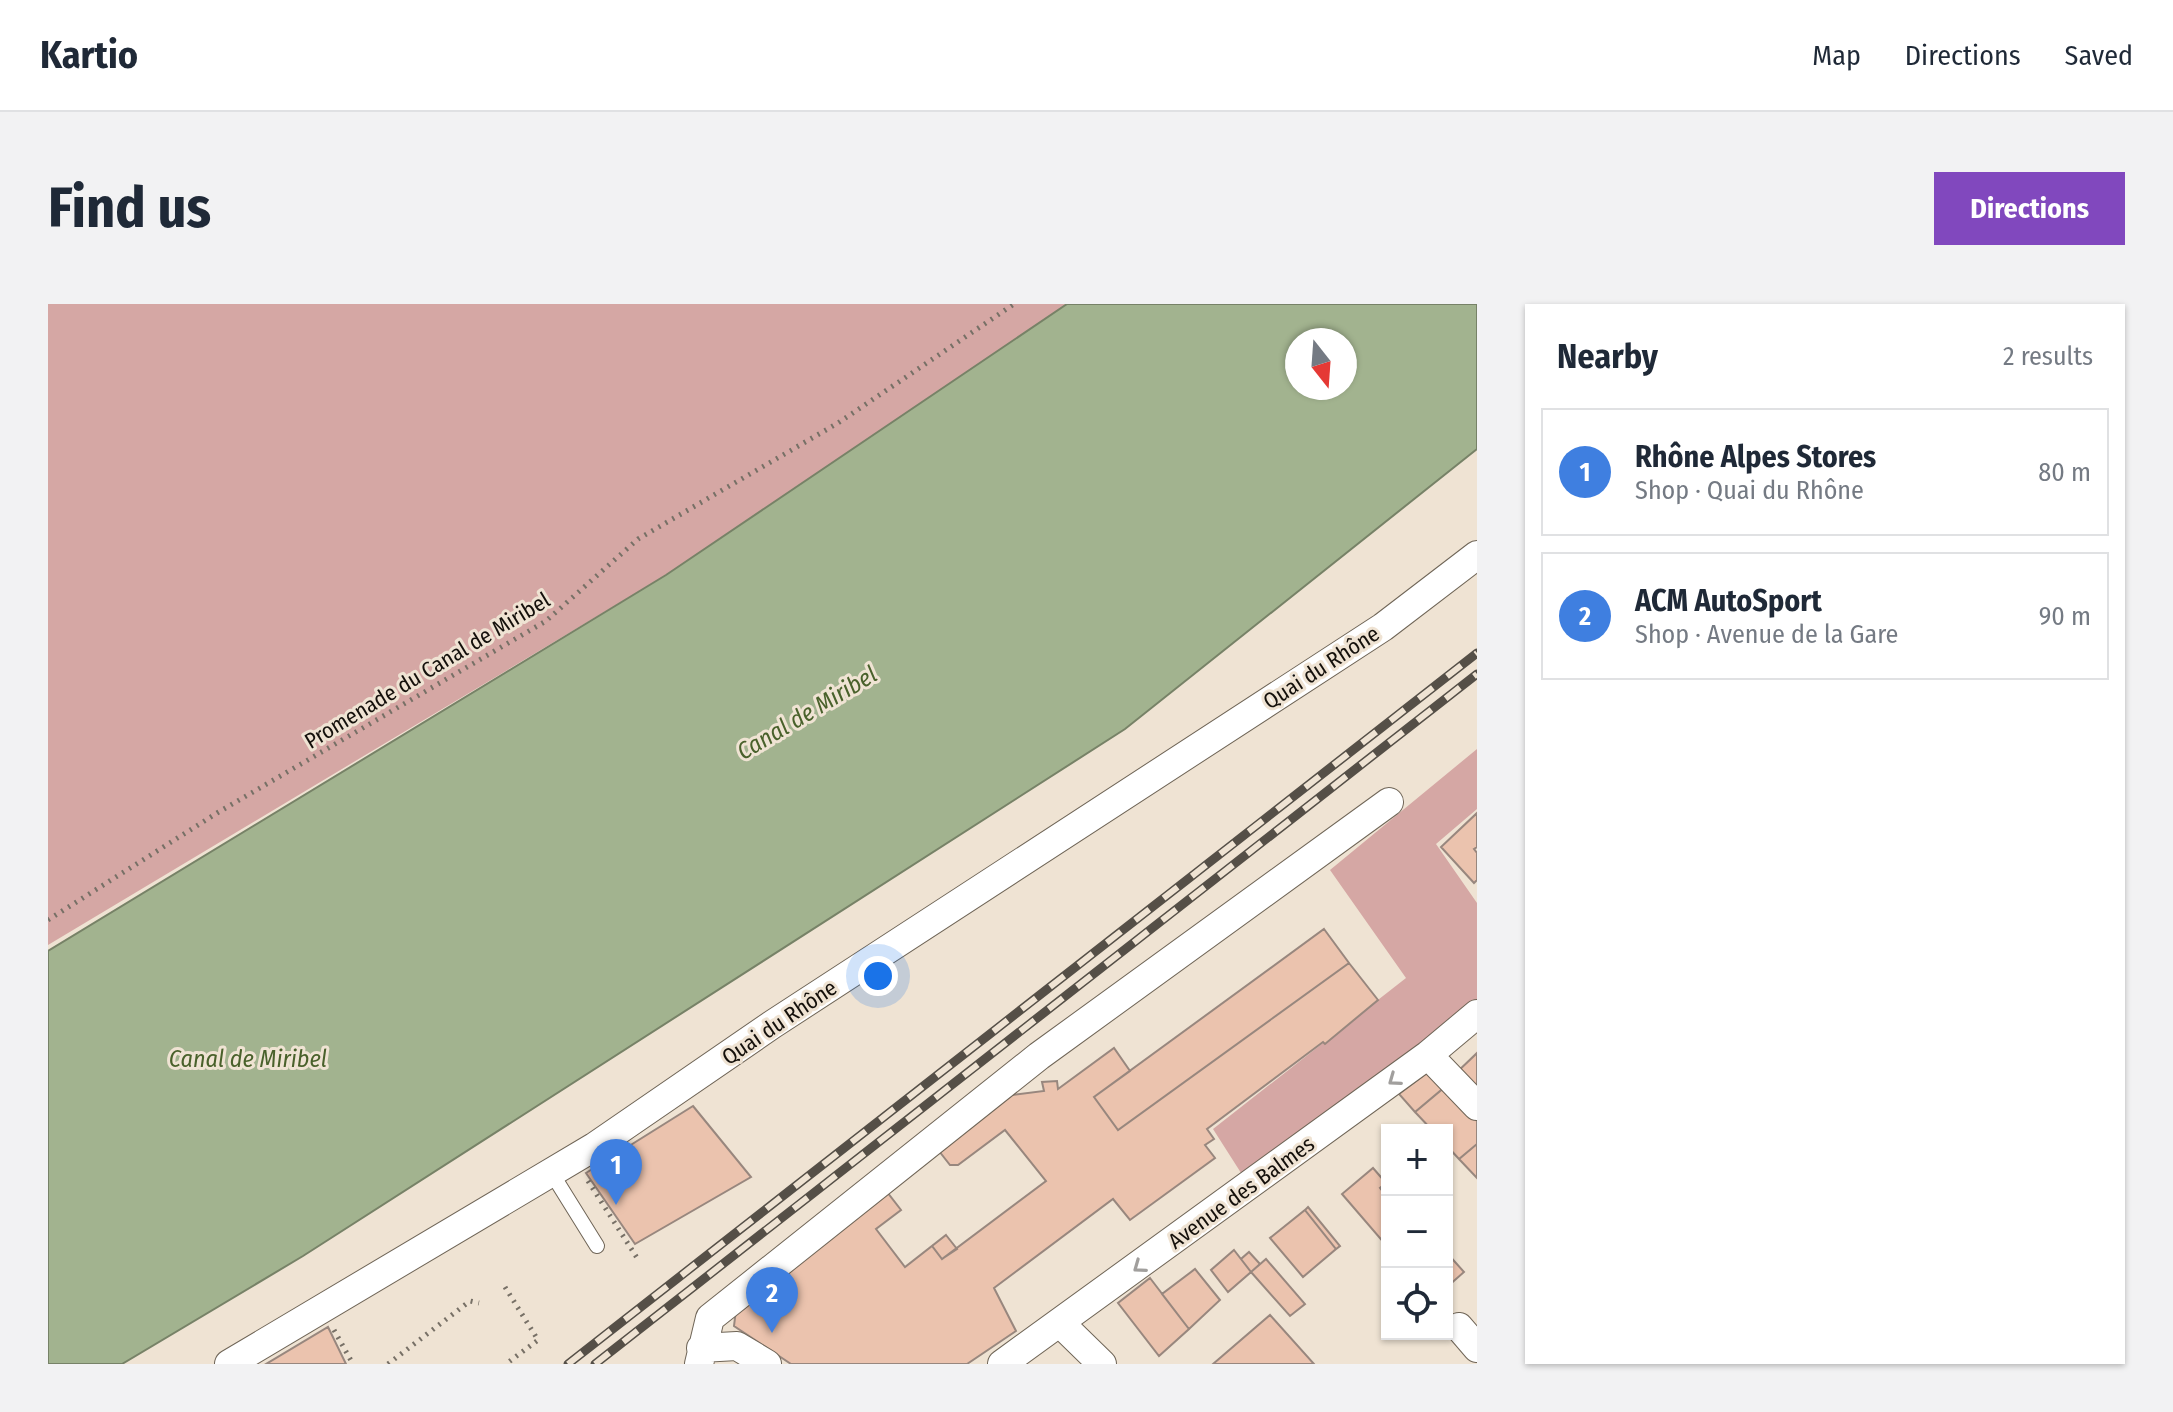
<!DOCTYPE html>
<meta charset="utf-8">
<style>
:root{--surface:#fff;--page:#f2f2f3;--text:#1f2937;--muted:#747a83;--line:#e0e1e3;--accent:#8148be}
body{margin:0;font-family:"Fira Sans Condensed",sans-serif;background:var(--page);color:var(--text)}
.controls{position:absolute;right:24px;bottom:24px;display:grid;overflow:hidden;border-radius:0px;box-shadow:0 2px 6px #0004}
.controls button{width:72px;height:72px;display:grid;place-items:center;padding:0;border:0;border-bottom:2px solid var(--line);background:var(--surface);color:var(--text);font:40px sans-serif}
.compass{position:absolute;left:1237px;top:24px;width:72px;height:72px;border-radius:50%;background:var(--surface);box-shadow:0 2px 6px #0004;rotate:163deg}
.you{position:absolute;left:830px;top:672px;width:28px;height:28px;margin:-20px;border:6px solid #fff;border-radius:50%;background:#1a73e8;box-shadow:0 0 0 12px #1a73e833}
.badge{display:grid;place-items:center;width:52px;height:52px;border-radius:50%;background:var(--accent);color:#fff;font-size:26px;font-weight:700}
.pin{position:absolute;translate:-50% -66px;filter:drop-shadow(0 2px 4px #0008)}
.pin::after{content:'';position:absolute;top:42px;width:28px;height:24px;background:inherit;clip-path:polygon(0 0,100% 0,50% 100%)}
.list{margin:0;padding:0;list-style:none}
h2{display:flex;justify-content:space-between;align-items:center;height:104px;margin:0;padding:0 32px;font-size:34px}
h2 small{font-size:26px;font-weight:400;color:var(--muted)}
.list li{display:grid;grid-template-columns:52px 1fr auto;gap:24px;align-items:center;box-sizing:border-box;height:128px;margin:0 16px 16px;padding:0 16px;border:2px solid var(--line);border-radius:0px}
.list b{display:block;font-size:30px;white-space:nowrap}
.list p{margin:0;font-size:26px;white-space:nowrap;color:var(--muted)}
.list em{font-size:26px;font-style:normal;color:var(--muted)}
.icon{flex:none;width:44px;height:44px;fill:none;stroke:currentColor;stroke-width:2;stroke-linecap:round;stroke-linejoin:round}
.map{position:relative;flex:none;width:1429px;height:1060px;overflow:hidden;border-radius:0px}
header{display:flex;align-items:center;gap:48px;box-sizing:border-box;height:112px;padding:0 40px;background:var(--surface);border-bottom:2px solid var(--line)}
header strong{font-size:38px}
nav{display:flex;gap:44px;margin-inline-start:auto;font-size:28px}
.intro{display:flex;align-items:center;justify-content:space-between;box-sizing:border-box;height:192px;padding:0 48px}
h1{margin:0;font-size:56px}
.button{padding:20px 36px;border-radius:0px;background:var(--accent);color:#fff;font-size:28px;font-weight:700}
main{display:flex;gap:48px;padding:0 48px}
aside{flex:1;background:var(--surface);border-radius:0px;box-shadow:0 2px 6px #0004}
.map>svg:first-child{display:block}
.forest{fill:#d5a7a4}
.water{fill:#a2b38f;stroke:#778267;stroke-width:2;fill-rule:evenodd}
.building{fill:#ebc3ae;stroke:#98877e;stroke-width:2}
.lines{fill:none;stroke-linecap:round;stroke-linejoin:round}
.lane-casing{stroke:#6f6557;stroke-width:16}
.street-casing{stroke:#6f6557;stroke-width:30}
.path{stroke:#777066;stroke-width:5;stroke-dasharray:2 6;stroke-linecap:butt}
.lane{stroke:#fff;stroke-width:14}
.street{stroke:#fff;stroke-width:28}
.rail-casing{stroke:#554f47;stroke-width:9}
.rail{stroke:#efe3d3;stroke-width:6;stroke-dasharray:18;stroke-linecap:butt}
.oneway{stroke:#a19f9d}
.labels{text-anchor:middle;stroke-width:6;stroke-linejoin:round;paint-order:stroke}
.street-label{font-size:22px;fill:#14100b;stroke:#efe3d3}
.water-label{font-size:24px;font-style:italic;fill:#49612b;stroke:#efe3d3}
</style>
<header>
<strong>Kartio</strong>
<nav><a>Map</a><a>Directions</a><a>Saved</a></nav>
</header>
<div class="intro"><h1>Find us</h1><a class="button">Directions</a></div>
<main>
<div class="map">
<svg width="1429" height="1060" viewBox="0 0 1429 1060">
<rect width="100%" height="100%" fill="#efe3d3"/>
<path class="forest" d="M0,0H1019L618,271L0,641Z
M1429,445V505L1388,540L1429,599V695L1352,760L1195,872L1165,825L1358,674L1282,566Z"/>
<path class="water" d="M1019,0H1429V145L1077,425L255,952L74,1060H0V647L618,271ZM1249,36H1297V84H1249Z"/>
<path class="building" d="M1429,509V543L1426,545L1429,549V576L1426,579L1393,543Z
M1276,625L1301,659L1070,826L1046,793Z
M1301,659L1330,696L1277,740L1275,738L1159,825L1166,835L1157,841L1167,854L1082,916L1065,895L946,984L968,1027L919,1060H743L686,1022L688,1006L839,888L853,906L828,925L857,963L884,942L894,955L998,877L957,826L910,861H902L891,847L964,791L996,787L994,778L1009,777L1010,785L1066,744L1082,767L1046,793L1070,826Z
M1429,749V783L1407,770Z
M1384,765L1398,782L1367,808L1351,790Z
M1398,782L1429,817V840L1411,855L1399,842V826H1384L1367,808Z
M645,802L703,873L587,940L538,869Z
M1429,840V874L1411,855Z
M1325,864L1338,879L1332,884L1339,893L1337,940L1294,890Z
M1260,903L1292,942L1288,945L1257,906Z
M1257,906L1288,945L1255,973L1222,934Z
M898,931L909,945L894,955L884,942Z
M1186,946L1203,968L1180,988L1163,966Z
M1201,948L1212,960L1203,968L1193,955Z
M1399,949L1416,968L1399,983Z
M1218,955L1257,1000L1242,1012L1203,968Z
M1147,965L1172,996L1141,1025L1114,990Z
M1102,974L1141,1025L1111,1052L1070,999Z
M1222,1011L1266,1060H1165Z
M280,1023L298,1060H218Z"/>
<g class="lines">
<defs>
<path id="lane" d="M503,868L549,942"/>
<path id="street" d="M1380,751L1429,802
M1013,1020L1054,1060
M1411,1023L1429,1044
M653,1044L689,1042L719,1060
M181,1060L546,843L725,720L1335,323L1429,251
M651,1060L662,1014L991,752L1341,498
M954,1060L1380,751L1429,710"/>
</defs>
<use href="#lane" class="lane-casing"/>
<use href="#street" class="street-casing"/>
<path class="path" d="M0,616L169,509L498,317L590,235L790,119L966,0
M540,877L591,957
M457,983L490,1036L458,1060
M286,1026L305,1060
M340,1060L422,997L431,999"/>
<use href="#lane" class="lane"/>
<use href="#street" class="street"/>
<defs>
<path id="rail" d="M520,1060L1429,349
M547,1060L1429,370"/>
</defs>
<use href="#rail" class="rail-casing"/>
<use href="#rail" class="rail"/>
</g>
<defs><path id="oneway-chevron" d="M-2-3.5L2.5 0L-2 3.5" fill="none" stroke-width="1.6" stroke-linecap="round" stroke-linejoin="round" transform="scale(2)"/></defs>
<g class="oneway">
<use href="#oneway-chevron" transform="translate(1346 776) rotate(144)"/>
<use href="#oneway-chevron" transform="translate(1091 963) rotate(144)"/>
</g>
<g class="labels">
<g class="street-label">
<text transform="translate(1273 363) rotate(-33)" y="8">Quai du Rhône</text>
<text transform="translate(379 366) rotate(-31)" y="8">Promenade du Canal de Miribel</text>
<text transform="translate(731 718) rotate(-34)" y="8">Quai du Rhône</text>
<text transform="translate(1193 888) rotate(-36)" y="8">Avenue des Balmes</text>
</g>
<g class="water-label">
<text transform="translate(759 409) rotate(-31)" y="8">Canal de Miribel</text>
<text x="200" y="763">Canal de Miribel</text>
</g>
</g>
</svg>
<div class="controls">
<button>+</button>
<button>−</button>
<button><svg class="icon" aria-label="locate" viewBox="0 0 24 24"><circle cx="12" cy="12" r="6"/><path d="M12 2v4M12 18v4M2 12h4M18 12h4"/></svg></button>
</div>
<svg class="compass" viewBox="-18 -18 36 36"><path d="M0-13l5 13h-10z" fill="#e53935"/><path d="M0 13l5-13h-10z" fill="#747a83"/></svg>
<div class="you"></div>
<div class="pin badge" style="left:568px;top:901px;background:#3f7fe0">1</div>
<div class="pin badge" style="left:724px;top:1029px;background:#3f7fe0">2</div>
</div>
<aside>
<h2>Nearby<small>2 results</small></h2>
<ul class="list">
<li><span class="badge" style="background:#3f7fe0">1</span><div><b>Rhône Alpes Stores</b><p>Shop · Quai du Rhône</p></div><em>80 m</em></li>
<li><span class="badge" style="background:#3f7fe0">2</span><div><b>ACM AutoSport</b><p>Shop · Avenue de la Gare</p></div><em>90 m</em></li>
</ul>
</aside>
</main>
